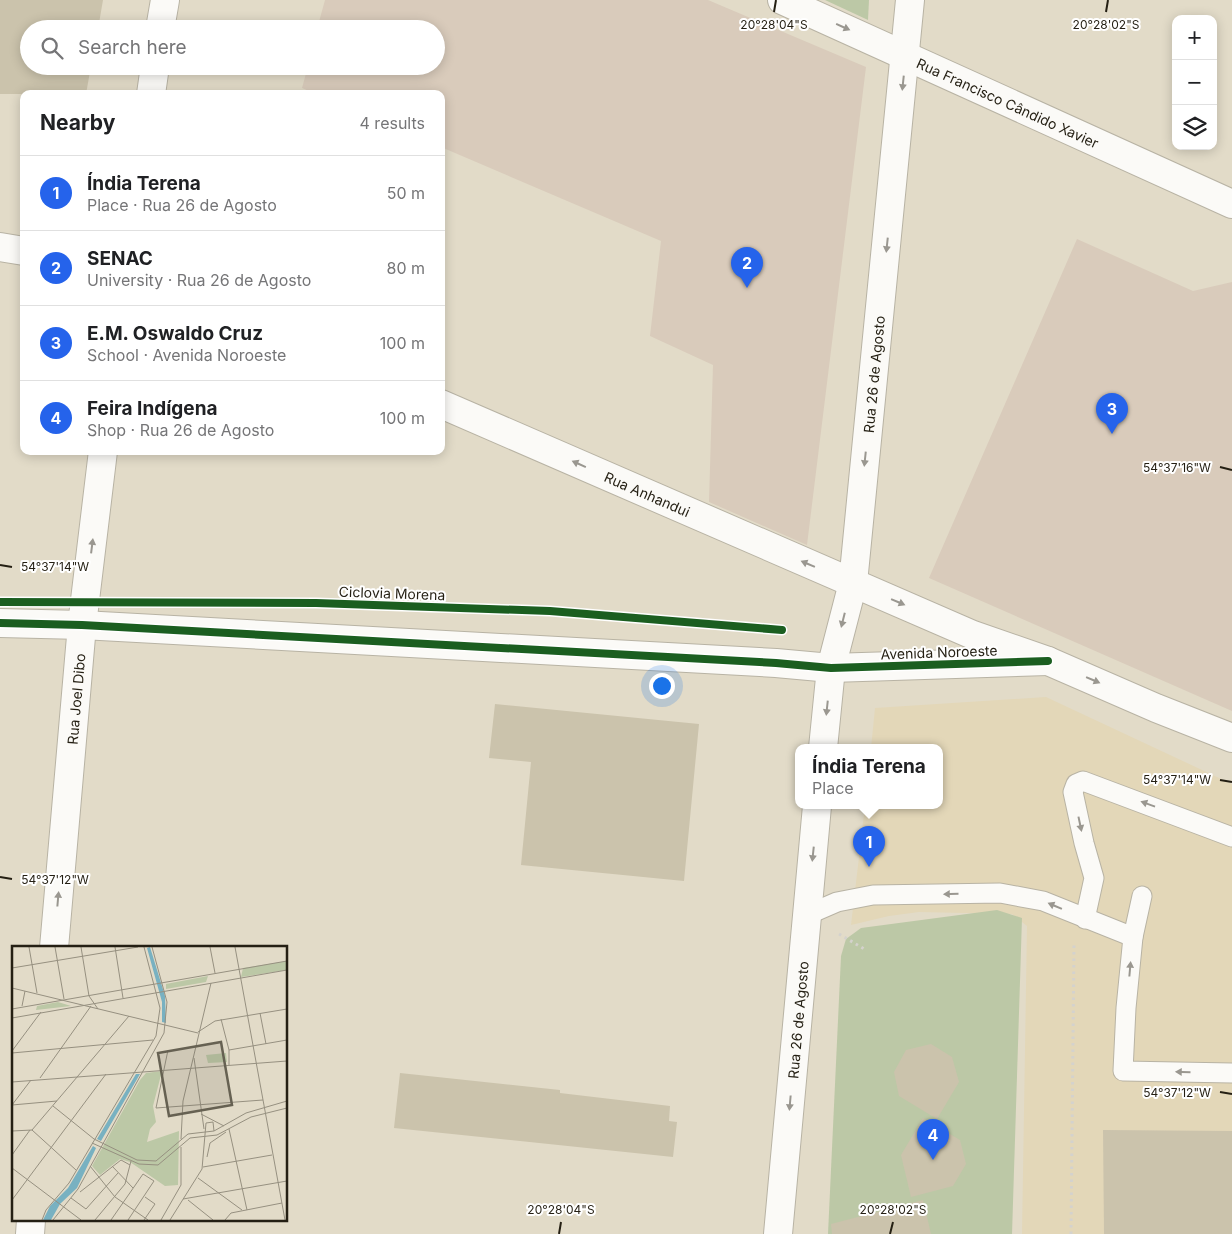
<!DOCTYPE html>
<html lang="en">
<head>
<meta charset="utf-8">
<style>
	body { margin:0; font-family:Inter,sans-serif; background:#f6f6f6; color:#202124 }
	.controls { position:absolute; right:15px; top:15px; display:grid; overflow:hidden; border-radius:10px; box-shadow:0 2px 12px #0003 }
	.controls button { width:45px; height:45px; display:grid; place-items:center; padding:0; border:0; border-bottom:1px solid #e0e0e0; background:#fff; color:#202124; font:25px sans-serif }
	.you { position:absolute; left:661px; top:685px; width:18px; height:18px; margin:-12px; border:4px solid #fff; border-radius:50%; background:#1a73e8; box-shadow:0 0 0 8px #1a73e833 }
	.badge { display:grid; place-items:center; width:32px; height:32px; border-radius:50%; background:#2563eb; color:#fff; font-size:16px; font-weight:700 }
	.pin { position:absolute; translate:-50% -41px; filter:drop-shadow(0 1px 2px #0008) }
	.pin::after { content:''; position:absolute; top:26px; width:18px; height:15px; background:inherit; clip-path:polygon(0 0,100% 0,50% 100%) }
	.popup { position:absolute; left:795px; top:744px; width:148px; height:65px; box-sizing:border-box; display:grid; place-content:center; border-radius:10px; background:#fff; filter:drop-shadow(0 1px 4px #0005); font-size:16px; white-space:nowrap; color:#757577 }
	.popup b { font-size:19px; color:#202124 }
	.popup::after { content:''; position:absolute; left:50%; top:100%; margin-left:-10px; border:10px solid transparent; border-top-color:#fff }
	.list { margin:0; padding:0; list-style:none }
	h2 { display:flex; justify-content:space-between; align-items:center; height:65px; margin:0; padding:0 20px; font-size:21px }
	h2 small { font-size:16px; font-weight:400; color:#757577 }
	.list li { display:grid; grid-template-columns:32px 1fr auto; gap:15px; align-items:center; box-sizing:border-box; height:75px; padding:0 20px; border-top:1px solid #e0e0e0 }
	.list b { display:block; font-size:19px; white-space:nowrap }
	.list p { margin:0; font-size:16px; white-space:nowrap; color:#757577 }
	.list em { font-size:16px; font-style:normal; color:#757577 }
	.icon { flex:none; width:28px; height:28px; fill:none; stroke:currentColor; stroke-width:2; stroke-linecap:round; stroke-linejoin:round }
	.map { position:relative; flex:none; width:1232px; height:1234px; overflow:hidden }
	.search { position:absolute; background:#fff; box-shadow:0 2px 12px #0003; left:20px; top:20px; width:425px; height:55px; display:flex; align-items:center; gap:12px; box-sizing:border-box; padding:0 18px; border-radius:28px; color:#757577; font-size:19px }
	.panel { position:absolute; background:#fff; box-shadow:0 2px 12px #0003; left:20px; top:90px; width:425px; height:365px; border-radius:10px }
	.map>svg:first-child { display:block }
</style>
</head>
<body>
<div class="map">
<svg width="1232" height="1234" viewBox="0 0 1232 1234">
	<rect width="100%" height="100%" fill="#e2dbc8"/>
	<path fill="#e3d7b8" d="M1046,697L1232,784V1234H1022L1027,926L1012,914L919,912L889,916L851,925L865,806H939V748H871L875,708Z"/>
	<g fill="#d9cbbb">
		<path d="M325,0H708L866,67L807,545L709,502L713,365L650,336L661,241L441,147V94H316L302,88L308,66H436V29H317Z"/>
		<path d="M1077,239L1193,291L1232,282V711L929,578Z"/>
	</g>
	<g fill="#bcc8a6">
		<path d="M825,0H869L868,20Z"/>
		<path d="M997,910L1022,918L1012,1234H828L841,956L846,939L861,928Z"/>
	</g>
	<g fill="#cbc3ac">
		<path d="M0,0H103L98,29H29V66H91L86,94H0Z"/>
		<path d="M495,704L699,724L684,881L521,865L531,762L489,758Z"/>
		<path d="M931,1044L952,1057L959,1082L937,1119L899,1096L894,1072L906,1050Z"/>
		<path d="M400,1073L560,1090V1093L670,1106L669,1121L677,1122L673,1157L394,1128Z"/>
		<path d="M923,1118L960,1140L966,1164L953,1186L911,1197L901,1155Z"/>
		<path d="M1103,1130L1232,1131V1234H1104Z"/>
		<path d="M923,1200L931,1234H832L831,1224Z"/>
	</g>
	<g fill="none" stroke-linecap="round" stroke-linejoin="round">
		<g stroke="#b8b3a4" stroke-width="21">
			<g id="service">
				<path d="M1142,896L1133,937L1126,1008L1123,1071L1232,1073"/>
				<path d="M807,915L837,902L873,895L1000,893L1043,901L1133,937"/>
				<path d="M1085,919L1094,878L1084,843L1073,792L1076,784L1083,781L1232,837"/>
			</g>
		</g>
		<g stroke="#b8b3a4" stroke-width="30">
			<g id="minor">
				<path id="s1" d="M782,0L1232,204"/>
				<path d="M160,29L165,0"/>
				<path d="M151,94L155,66"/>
				<path id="s2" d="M823,748L831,668L853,583L910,0"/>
				<path id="s3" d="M54,948L82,625L103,451"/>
				<path d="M30,1234L31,1220"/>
				<path id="s4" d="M778,1234L817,806"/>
			</g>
		</g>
		<g stroke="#b8b3a4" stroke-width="30">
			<g id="tertiary">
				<path d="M0,247L24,251"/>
				<path id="s5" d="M441,404L973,635L1048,661L1156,708L1232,738"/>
				<path d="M0,623L82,625L776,663L831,668L1048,661"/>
			</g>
		</g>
		<g stroke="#d4d2cd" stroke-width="3" stroke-dasharray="2.5 4" stroke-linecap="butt">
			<path d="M839,934L866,950"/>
			<path d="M1071,1234L1074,943"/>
		</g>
		<use href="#service" stroke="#fbfaf7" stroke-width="19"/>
		<use href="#minor" stroke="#fbfaf7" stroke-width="28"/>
		<use href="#tertiary" stroke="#fbfaf7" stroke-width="28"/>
		<g stroke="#fff" stroke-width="11">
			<g id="cycleway">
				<path d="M0,602L316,603L550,611L782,630"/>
				<path d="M0,623L82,625L776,663L831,668L1048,661"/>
			</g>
		</g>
		<use href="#cycleway" stroke="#1b5e20" stroke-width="8"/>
	</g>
	<defs><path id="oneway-solid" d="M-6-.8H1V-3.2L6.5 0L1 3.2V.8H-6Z" transform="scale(1.25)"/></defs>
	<g fill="#9a9790">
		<use href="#oneway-solid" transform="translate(843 27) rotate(24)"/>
		<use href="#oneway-solid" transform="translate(903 83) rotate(96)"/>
		<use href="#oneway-solid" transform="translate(887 245) rotate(96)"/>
		<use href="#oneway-solid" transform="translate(865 459) rotate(96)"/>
		<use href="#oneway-solid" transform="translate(579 464) rotate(-156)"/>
		<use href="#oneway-solid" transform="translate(92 546) rotate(-83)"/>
		<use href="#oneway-solid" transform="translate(808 564) rotate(-157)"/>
		<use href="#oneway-solid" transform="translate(898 602) rotate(23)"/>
		<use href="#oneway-solid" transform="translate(843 620) rotate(104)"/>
		<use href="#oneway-solid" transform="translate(1093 680) rotate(23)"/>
		<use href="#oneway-solid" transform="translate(827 708) rotate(96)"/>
		<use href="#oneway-solid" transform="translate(1148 804) rotate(-160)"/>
		<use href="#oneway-solid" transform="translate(1080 824) rotate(78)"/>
		<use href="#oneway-solid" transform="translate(813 854) rotate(96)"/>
		<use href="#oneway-solid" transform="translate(951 894) rotate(179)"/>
		<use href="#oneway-solid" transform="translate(58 899) rotate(-85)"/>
		<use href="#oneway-solid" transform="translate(1055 906) rotate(-157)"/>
		<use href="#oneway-solid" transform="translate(1130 969) rotate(-85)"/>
		<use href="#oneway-solid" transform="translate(1183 1072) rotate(-179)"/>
		<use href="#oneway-solid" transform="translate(790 1103) rotate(95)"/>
	</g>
	<path fill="none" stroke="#241f13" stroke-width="2" d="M774,12L776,0M1106,12L1108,0M1220,467L1232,470M0,565L12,567M1220,780L1232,782M0,877L12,879M1220,1092L1232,1094M559,1234L561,1222M890,1234L893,1222"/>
	<g text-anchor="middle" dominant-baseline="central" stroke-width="4" stroke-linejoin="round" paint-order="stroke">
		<g font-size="14" fill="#241f13" stroke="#fff">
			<text stroke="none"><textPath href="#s1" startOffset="248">Rua Francisco Cândido Xavier</textPath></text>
			<text stroke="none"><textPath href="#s2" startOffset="378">Rua 26 de Agosto</textPath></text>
			<text stroke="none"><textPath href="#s5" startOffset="225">Rua Anhandui</textPath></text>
			<text transform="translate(392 593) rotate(2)">Ciclovia Morena</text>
			<text transform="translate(939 652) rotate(-2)">Avenida Noroeste</text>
			<text stroke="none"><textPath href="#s3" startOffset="250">Rua Joel Dibo</textPath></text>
			<text stroke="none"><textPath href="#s4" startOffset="215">Rua 26 de Agosto</textPath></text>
		</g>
	</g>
	<g transform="translate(12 946)">
		<rect width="275" height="275" fill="#e2dbc8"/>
		<path d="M275,15V24L229,31L231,22ZM196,30L194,36L154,43V38ZM46,56L59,60L24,64L25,60ZM214,107L215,116L196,117L194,109ZM150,125L141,160L144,176L138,183L135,196L167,185L166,239L153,240L118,216L108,213L88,229L80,220L128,134L134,127Z" fill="#bcc8a6"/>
		<path d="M138,1L153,50L154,77L150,76V56L135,2ZM124,128H128L89,195L85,193ZM81,200L84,202L65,242L48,258L39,274H31L38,260L56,242Z" fill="#78b1c1"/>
		<path fill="none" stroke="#969080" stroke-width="1" d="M17,1L25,47M43,1L52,53M69,1L77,50L86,63M103,1L111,52M198,1L203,27M223,1L273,274M0,22L126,1M0,42L186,87M10,60L13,45M0,63L275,15M248,67L254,98M0,72L275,24M209,73L217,104V119M186,86L203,75L275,63M156,104L144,162L251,154M217,104L275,94M0,105L29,66M0,107L141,94M182,112L192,183M28,132L79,60M0,136L275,115M0,159L45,155M0,159L19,134M41,160L82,193M189,168L212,180M217,183L235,264M20,184L117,70M0,185L20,184L64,224M82,193L125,214L144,215L176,188L202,185L234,167L275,155M169,193L171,155L199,37M80,197L127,218L146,219L178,192L205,189L239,171L275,162M0,209L18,184M195,211L198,197L214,186M78,220L103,251L136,274M100,220L121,242M191,221L260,209M0,222L69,274M186,232L230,264M68,246L109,214L118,219M59,252L74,263L106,227M171,253L275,235M0,254L94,128M176,254L201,274M30,274L34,264L57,237L144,90L148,62L132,1M41,274L66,243L152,87L155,56L140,1M83,274L113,238L119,215M99,274L131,228L142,235L116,274M132,274L143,258L133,251M149,274L169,239V201M158,274L190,223L194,177L201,176L202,185M213,274L219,267L270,257"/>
		<path fill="#666152" fill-opacity="0.15" stroke="#666152" stroke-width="2.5" d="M209,96L220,159L157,170L146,107Z"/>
		<rect width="275" height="275" fill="none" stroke="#241f13" stroke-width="2.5"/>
	</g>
	<g font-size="12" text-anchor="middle" fill="#241f13" stroke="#fff" stroke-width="4" stroke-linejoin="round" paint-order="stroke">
		<text x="774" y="29">20°28'04"S</text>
		<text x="1106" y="29">20°28'02"S</text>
		<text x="1177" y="472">54°37'16"W</text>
		<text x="55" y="571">54°37'14"W</text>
		<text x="1177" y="784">54°37'14"W</text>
		<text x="55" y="884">54°37'12"W</text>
		<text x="1177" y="1097">54°37'12"W</text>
		<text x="561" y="1214">20°28'04"S</text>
		<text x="893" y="1214">20°28'02"S</text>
	</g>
</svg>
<div class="controls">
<button>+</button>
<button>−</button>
<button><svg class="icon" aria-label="layers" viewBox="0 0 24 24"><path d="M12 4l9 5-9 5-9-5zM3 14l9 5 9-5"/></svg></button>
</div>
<div class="you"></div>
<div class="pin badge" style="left:869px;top:867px">1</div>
<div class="popup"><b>Índia Terena</b>Place</div>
<div class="pin badge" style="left:747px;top:288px">2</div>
<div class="pin badge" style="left:1112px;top:434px">3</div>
<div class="pin badge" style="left:933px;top:1160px">4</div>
<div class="search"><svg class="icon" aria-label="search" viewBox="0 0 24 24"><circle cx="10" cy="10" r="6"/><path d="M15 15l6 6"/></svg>Search here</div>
<section class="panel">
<h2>Nearby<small>4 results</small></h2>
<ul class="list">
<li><span class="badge">1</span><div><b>Índia Terena</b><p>Place · Rua 26 de Agosto</p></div><em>50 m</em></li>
<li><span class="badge">2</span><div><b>SENAC</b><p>University · Rua 26 de Agosto</p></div><em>80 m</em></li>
<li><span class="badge">3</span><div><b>E.M. Oswaldo Cruz</b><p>School · Avenida Noroeste</p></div><em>100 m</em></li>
<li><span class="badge">4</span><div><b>Feira Indígena</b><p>Shop · Rua 26 de Agosto</p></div><em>100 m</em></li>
</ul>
</section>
</div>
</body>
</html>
